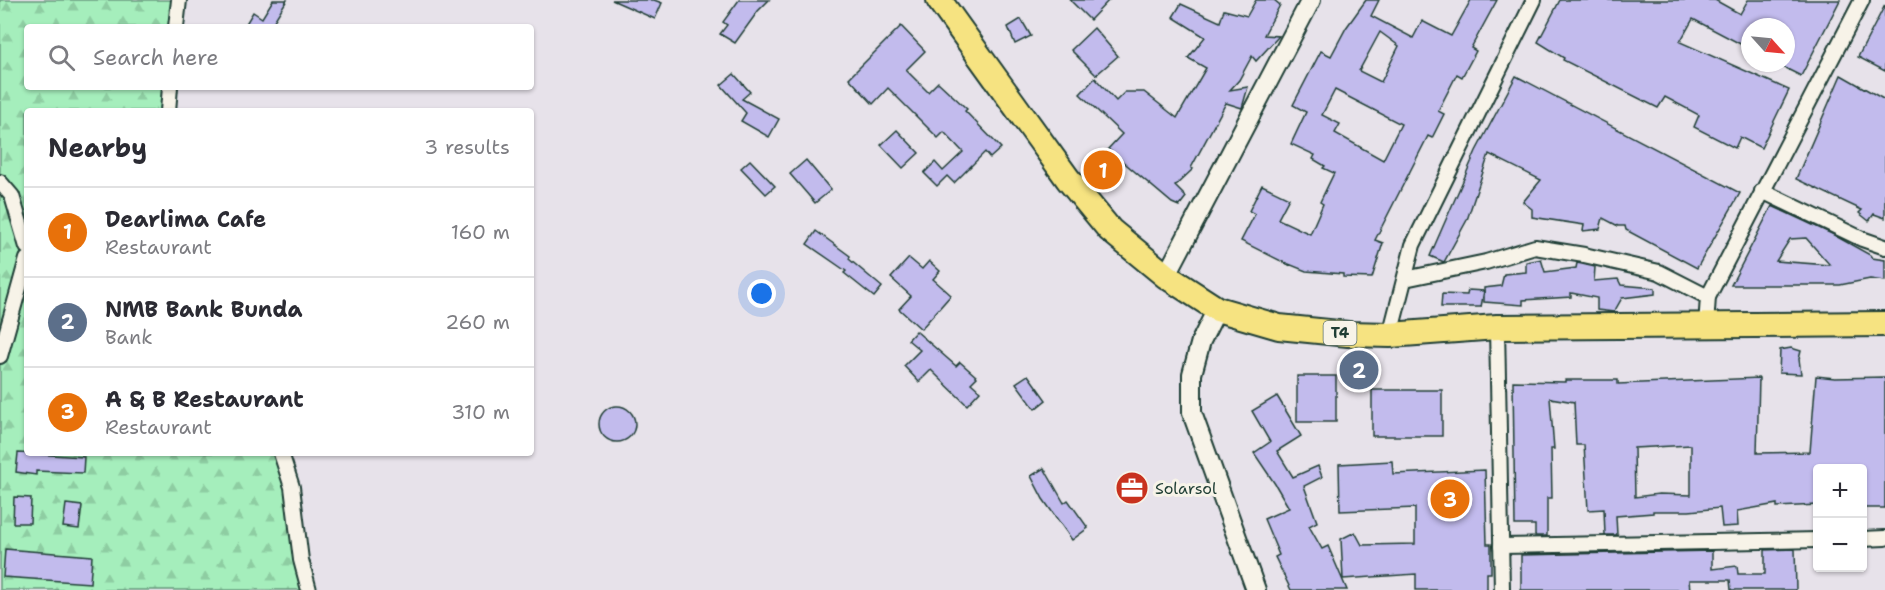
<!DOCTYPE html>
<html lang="en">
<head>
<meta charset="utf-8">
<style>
	body { margin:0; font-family:"Shantell Sans",sans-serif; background:#f7f7f7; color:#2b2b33 }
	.controls { position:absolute; right:18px; bottom:18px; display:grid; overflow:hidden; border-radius:6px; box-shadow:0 2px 4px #0004 }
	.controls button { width:54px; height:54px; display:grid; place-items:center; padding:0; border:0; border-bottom:2px solid #e1e1e2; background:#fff; color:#2b2b33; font:30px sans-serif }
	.compass { position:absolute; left:1741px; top:18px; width:54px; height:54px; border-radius:50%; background:#fff; box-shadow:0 2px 4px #0004; rotate:117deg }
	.you { position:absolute; left:762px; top:294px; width:21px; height:21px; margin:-15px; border:4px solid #fff; border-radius:50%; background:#1a73e8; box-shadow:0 0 0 9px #1a73e833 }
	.badge { display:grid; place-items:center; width:39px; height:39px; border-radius:50%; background:#7c3aed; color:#fff; font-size:20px; font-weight:700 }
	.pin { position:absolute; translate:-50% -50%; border:3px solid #fff; box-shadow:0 2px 6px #0006 }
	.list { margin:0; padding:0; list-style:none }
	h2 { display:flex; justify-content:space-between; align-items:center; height:78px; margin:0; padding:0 24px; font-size:26px }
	h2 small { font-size:20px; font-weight:400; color:#7c7c81 }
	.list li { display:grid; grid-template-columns:39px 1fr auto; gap:18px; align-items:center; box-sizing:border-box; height:90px; padding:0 24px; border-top:2px solid #e1e1e2 }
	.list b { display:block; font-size:22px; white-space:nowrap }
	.list p { margin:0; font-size:20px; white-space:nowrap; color:#7c7c81 }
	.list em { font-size:20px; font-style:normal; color:#7c7c81 }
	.icon { flex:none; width:33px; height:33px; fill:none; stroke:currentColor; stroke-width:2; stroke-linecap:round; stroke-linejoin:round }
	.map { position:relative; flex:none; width:1885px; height:590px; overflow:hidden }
	.search { position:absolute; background:#fff; box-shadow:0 2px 4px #0004; left:24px; top:24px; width:510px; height:66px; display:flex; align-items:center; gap:15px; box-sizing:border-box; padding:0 21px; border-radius:6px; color:#7c7c81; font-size:22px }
	.panel { position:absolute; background:#fff; box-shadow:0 2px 4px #0004; left:24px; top:108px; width:510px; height:348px; border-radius:6px }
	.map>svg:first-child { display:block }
</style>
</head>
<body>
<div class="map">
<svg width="1885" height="590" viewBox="0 0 1885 590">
	<defs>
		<pattern id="forest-firs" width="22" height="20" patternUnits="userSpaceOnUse" patternTransform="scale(1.5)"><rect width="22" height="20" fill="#a5eebc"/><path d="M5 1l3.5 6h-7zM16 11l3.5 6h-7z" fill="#8ecda2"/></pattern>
	</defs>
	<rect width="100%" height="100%" fill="#e7e2ea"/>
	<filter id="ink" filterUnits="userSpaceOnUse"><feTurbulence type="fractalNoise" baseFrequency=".0167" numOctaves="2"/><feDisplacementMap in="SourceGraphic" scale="12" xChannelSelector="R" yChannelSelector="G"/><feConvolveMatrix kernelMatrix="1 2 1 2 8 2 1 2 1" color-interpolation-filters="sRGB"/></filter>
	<g filter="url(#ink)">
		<path fill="url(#forest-firs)" stroke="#629678" stroke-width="1.5" d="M0,0H179L176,27H27V87H170L168,111H27V453H281L309,590H0Z"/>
		<g fill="#c2bbed" stroke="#1f3d34" stroke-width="1.5" fill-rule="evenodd">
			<path d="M273,0H287L272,24L277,27H244L253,12L262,18Z"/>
			<path d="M612,0H654L662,3L655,19Z"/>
			<path d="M739,0H769L758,11L735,43L720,34L727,25L723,22Z"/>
			<path d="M1070,0H1109L1090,20Z"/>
			<path d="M1256,0H1274L1280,5L1264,35L1279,36L1256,61L1252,56L1239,80L1230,90L1248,87L1242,108L1226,103L1191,168L1193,169L1175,186L1186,197L1179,206L1172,203L1108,149L1122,134L1080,94L1095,78L1116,101L1125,92H1144L1177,118L1206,68L1188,58L1205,37L1173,17L1181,4L1220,22L1224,10L1247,16Z"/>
			<path d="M1366,0H1379L1371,16L1413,38L1422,21L1451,36L1471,0H1497L1471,48L1476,51L1462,77L1457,74L1438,111L1444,114L1432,138L1428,136L1375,240L1383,243L1372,278L1343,277V274L1306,271L1289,264V265L1241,241L1255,214L1249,211L1262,185L1289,198L1278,219L1310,234L1323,204L1320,202L1334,173L1323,168L1325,166L1313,159L1315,155L1291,144L1306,112L1293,105L1321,51L1331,56L1346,28ZM1380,32L1399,46L1381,82L1359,71ZM1335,90L1401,124L1383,160L1335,133L1340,124L1322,115Z"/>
			<path d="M1560,0H1715L1740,14L1748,0H1840L1801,76L1781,66L1782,63H1786V27H1750V49L1693,19L1680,42L1789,90L1761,148L1740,137L1735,148L1694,127L1699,115L1665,97L1658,108L1563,60L1564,58L1538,42Z"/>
			<path d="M1885,5V71L1858,57Z"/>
			<path d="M1021,19L1031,36L1015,44L1008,27Z"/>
			<path d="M901,26L925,51L906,70L928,92L938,82L967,109L965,111L1001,148L990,158L985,152L954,183L947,176L937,186L924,173L935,162L943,171L963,152L944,132L938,138L888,88L873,104L849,78Z"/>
			<path d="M1094,28L1118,56L1096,75L1071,50Z"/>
			<path d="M734,74L750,92L742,99L779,119L769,137L741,121L746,113L721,85Z"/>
			<path d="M1841,75L1885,100V218L1874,214L1869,221L1859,213L1862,210L1796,179Z"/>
			<path d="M1516,76L1740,193L1697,268L1626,230L1625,226H1618L1603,218L1600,229L1583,231L1584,225L1532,217V209L1523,202L1541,180L1489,154L1467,220L1444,262L1430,256L1476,151Z"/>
			<path d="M897,130L919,153L903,168L881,145Z"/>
			<path d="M750,160L775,186L766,194L741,168Z"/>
			<path d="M806,160L831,190L815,203L790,174Z"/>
			<path d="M1772,206L1832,234L1870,255L1872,258L1885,260V281L1870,279L1840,285H1731ZM1806,238L1830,265L1776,261L1790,239Z"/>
			<path d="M816,231L850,256L849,259L882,287L874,297L844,273L846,271L807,244Z"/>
			<path d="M909,258L922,269L929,261L940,271L933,279L951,295L921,329L899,309L911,296L891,278Z"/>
			<path d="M1541,259L1545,272L1576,268L1577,263L1582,264L1595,267L1594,281L1618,279L1621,285L1655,288V294L1622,298L1614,312L1597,310V298L1571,293V297L1523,300V305L1484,302V288L1501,286L1504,274L1526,272V262Z"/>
			<path d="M1468,290L1484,291L1481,307H1441L1442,294L1467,295Z"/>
			<path d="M916,331L956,366L960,362L977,377L971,383L980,391L967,405L931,370L919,382L904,366L920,350L908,340Z"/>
			<path d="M1791,348L1801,351L1799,359L1801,374L1779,373L1780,350Z"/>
			<path d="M1028,375L1046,400L1035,409L1016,383Z"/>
			<rect x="1297" y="376" width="39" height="46"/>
			<path d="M1816,376L1835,378L1885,377V508H1863V468H1818V505L1777,507V504L1737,511L1738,526L1722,527L1720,508L1689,511H1653V513L1616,516L1617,535H1605L1604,509L1588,510L1584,445H1576L1574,402L1550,398L1554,449H1551L1552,498H1547V536H1535V525H1515L1513,381L1565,382V380H1618V384L1759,378L1757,453L1810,452ZM1691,445V495L1659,494L1635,497L1634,448Z"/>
			<rect x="1372" y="390" width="70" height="46"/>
			<path d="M1277,396L1301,436L1277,451L1293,477L1318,466L1322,477L1304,486L1317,522L1309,526L1322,549L1328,546L1347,590H1291L1275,557L1279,555L1264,519L1289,508L1275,484L1254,453L1270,442L1252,411Z"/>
			<circle cx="617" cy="424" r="18"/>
			<path d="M18,453L84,457L83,473L36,471V475L16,472Z"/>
			<path d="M1392,461L1393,474L1485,470L1487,544H1491V573H1487V590H1416V574L1343,579L1341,539L1355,532L1362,545L1415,544V508L1340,511L1339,464Z"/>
			<path d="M1044,468L1064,503L1068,500L1088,528L1072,540L1043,499L1031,476Z"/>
			<path d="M14,497L31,498L30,523H13Z"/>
			<path d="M66,504L82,506L79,529L63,527Z"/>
			<path d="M5,549L92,556L90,583L3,577Z"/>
			<path d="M1795,549L1796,590H1731L1730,580H1689L1690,590H1521V555L1712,551V569L1737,566L1738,574H1765V550Z"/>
		</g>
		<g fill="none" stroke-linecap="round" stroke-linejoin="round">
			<g stroke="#1f3d34" stroke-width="18">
				<g id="street">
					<path d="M176,27L179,0"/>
					<path d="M168,111L170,87"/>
					<path d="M0,182L12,196L27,247"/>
					<path d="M1762,191L1862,239L1885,247"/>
					<path d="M1405,279L1486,262L1535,247L1584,255L1659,272L1708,297"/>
					<path d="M1706,326L1708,297L1862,0"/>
					<path d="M1497,327L1502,590"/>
					<path d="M1390,335L1413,245L1534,0"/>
					<path d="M0,356L27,259"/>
					<path d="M281,453L292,487L301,560L309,590"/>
					<path d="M1862,539L1885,538"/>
					<path d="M1501,546L1818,540"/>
				</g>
			</g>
			<g stroke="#1f3d34" stroke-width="22">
				<g id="secondary">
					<path d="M1166,276L1311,0"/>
					<path d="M1217,309L1201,341L1192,374V413L1256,590"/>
				</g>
			</g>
			<g stroke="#1f3d34" stroke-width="28">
				<path id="highway" d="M939,0L1068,179L1110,230L1166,276L1217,309L1279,327L1348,334L1390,335L1497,327L1885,324"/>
			</g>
			<use href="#street" stroke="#f7f3e8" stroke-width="14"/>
			<use href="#secondary" stroke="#f7f3e8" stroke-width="18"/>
			<use href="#highway" stroke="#f6e381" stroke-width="24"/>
		</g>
	</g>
	<defs>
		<g id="office-disc" transform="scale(1.725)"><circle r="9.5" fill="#c8321e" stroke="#f7f3e8"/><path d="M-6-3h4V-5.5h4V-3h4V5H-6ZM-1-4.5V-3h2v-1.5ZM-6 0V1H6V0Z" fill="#fff"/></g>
	</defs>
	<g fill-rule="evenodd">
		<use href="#office-disc" x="1132" y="488"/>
	</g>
	<g text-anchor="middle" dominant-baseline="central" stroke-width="6" stroke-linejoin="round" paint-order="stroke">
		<rect fill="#f7f3e8" stroke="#60746a" stroke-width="1.5" x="1323.5" y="321" width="33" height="24" rx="4.5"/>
		<g font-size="15" font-weight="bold" fill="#1f3d34">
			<text x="1340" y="333">T4</text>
		</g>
		<g font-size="16" fill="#1f3d34" stroke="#f7f3e8" text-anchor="start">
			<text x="1155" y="488">Solarsol</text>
		</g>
	</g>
</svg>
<div class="controls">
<button>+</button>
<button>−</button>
</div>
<svg class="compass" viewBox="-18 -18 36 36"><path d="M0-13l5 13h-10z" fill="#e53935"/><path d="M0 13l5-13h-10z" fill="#7c7c81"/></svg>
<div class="you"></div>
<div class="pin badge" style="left:1103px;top:170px;background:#e8710a">1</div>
<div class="pin badge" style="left:1359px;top:370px;background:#5c6f8a">2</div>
<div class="pin badge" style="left:1450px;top:499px;background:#e8710a">3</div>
<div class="search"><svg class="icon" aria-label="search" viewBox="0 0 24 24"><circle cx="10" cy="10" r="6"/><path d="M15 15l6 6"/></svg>Search here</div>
<section class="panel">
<h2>Nearby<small>3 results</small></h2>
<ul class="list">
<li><span class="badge" style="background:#e8710a">1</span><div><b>Dearlima Cafe</b><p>Restaurant</p></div><em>160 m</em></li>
<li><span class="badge" style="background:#5c6f8a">2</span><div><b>NMB Bank Bunda</b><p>Bank</p></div><em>260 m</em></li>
<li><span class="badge" style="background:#e8710a">3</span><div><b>A &amp; B Restaurant</b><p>Restaurant</p></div><em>310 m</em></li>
</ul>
</section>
</div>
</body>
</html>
